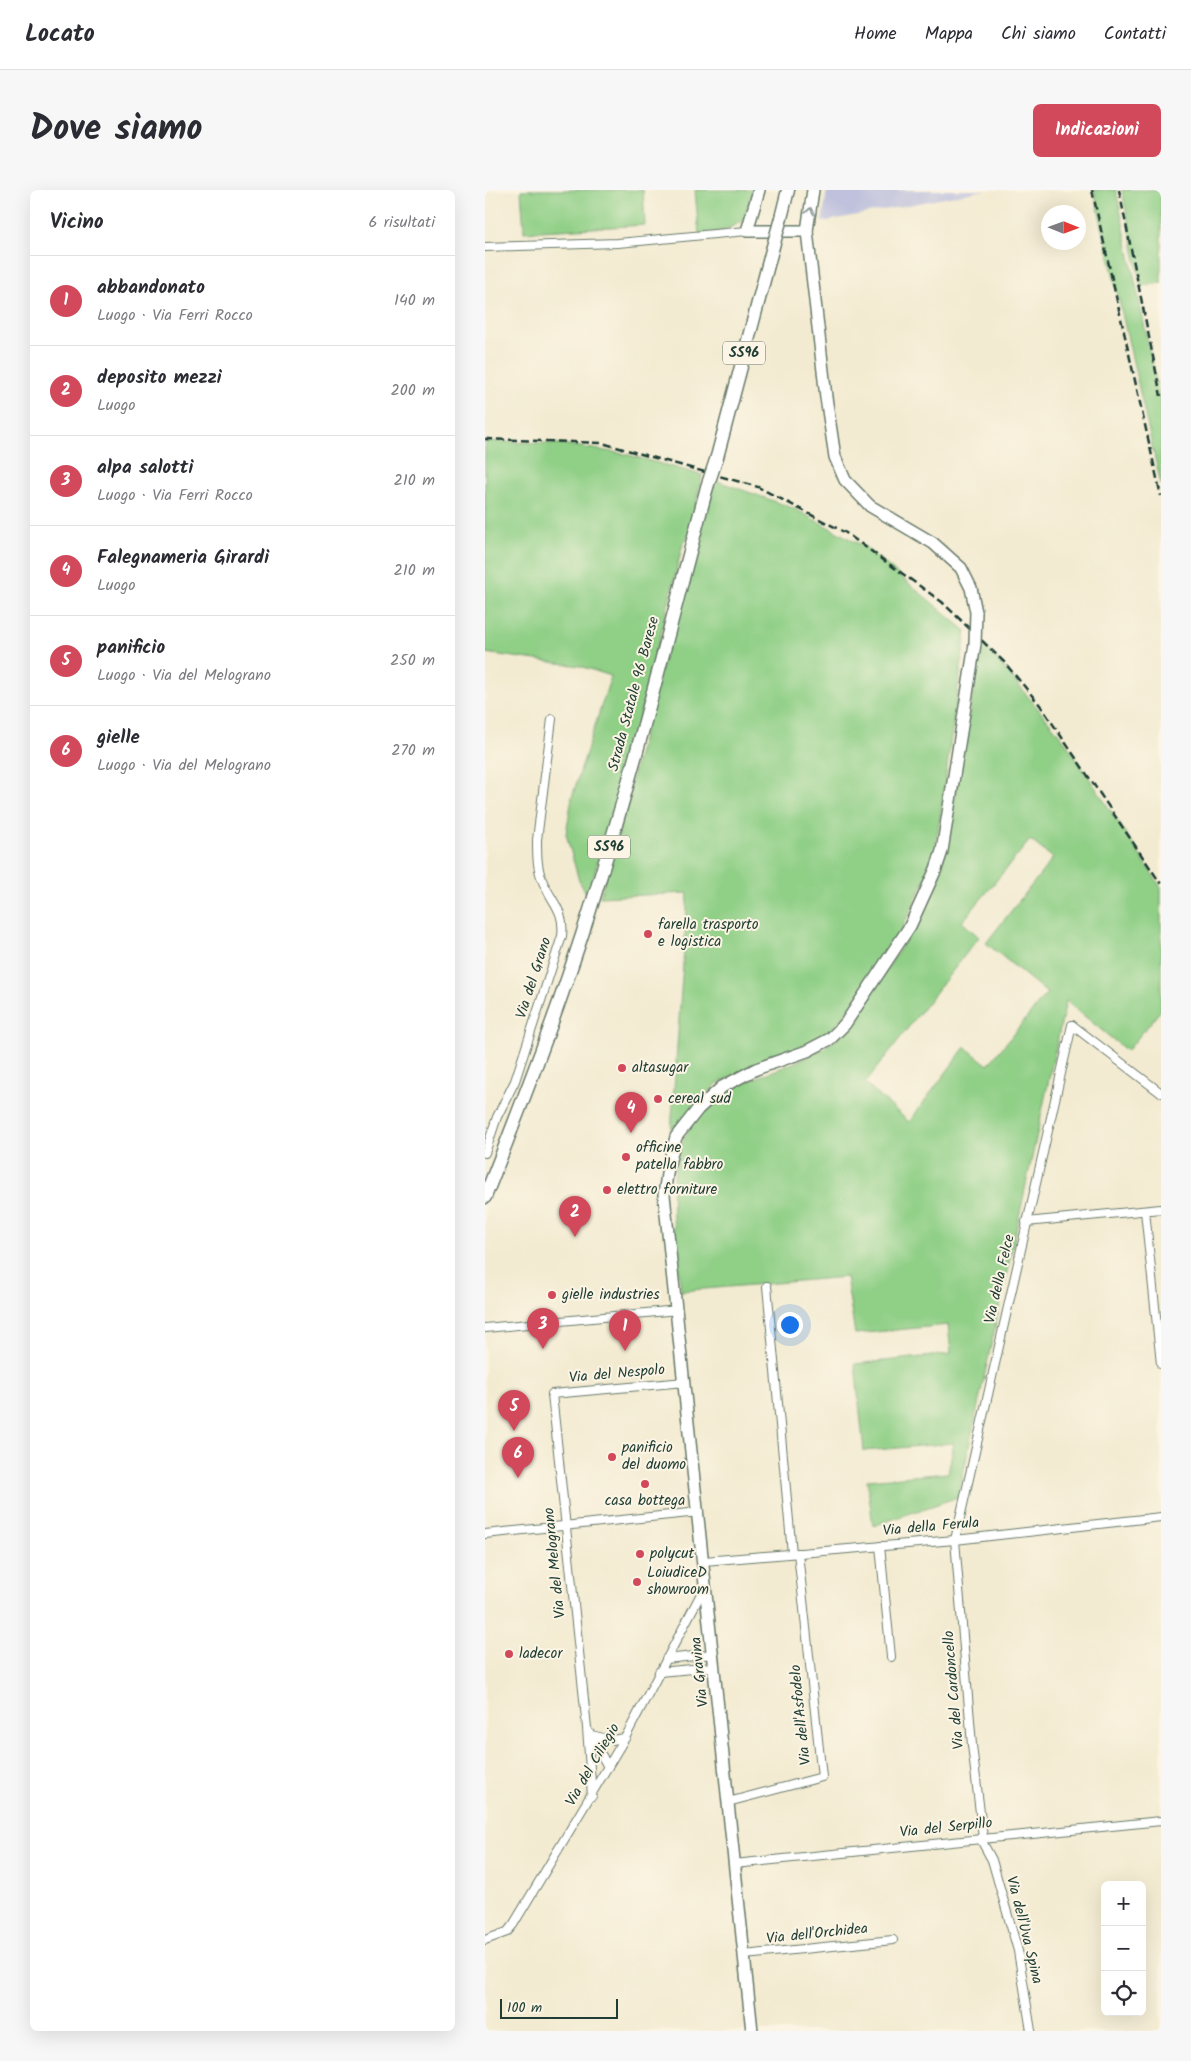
<!DOCTYPE html>
<html lang="it">
<head>
<meta charset="utf-8">
<style>
	body { margin:0; font-family:Kalam,sans-serif; background:#f7f7f7; color:#2b2b33 }
	.controls { position:absolute; right:15px; bottom:15px; display:grid; overflow:hidden; border-radius:8px; box-shadow:0 5px 20px #0002 }
	.controls button { width:45px; height:45px; display:grid; place-items:center; padding:0; border:0; border-bottom:1px solid #e1e1e2; background:#fff; color:#2b2b33; font:25px sans-serif }
	.compass { position:absolute; left:556px; top:15px; width:45px; height:45px; border-radius:50%; background:#fff; box-shadow:0 5px 20px #0002; rotate:91deg }
	.scale { position:absolute; left:15px; bottom:12px; width:118px; box-sizing:border-box; padding-left:5px; border:2px solid #1f3d34; border-top:0; font-size:14px; line-height:18px; white-space:nowrap; color:#1f3d34; -webkit-text-stroke:4px #fcf5e5; paint-order:stroke }
	.you { position:absolute; left:304px; top:1134px; width:18px; height:18px; margin:-12px; border:4px solid #fff; border-radius:50%; background:#1a73e8; box-shadow:0 0 0 8px #1a73e833 }
	.badge { display:grid; place-items:center; width:32px; height:32px; border-radius:50%; background:#d1495b; color:#fff; font-size:16px; font-weight:700 }
	.pin { position:absolute; translate:-50% -41px; filter:drop-shadow(0 1px 2px #0008) }
	.pin::after { content:''; position:absolute; top:26px; width:18px; height:15px; background:inherit; clip-path:polygon(0 0,100% 0,50% 100%) }
	.list { margin:0; padding:0; list-style:none }
	h2 { display:flex; justify-content:space-between; align-items:center; height:65px; margin:0; padding:0 20px; font-size:21px }
	h2 small { font-size:16px; font-weight:400; color:#7c7c81 }
	.list li { display:grid; grid-template-columns:32px 1fr auto; gap:15px; align-items:center; box-sizing:border-box; height:90px; padding:0 20px; border-top:1px solid #e1e1e2 }
	.list b { display:block; font-size:19px; white-space:nowrap }
	.list p { margin:0; font-size:16px; white-space:nowrap; color:#7c7c81 }
	.list em { font-size:16px; font-style:normal; color:#7c7c81 }
	.icon { flex:none; width:28px; height:28px; fill:none; stroke:currentColor; stroke-width:2; stroke-linecap:round; stroke-linejoin:round }
	.map { position:relative; flex:none; width:676px; height:1841px; overflow:hidden; border-radius:8px }
	header { display:flex; align-items:center; gap:30px; box-sizing:border-box; height:70px; padding:0 25px; background:#fff; border-bottom:1px solid #e1e1e2 }
	header strong { font-size:24px }
	nav { display:flex; gap:28px; margin-inline-start:auto; font-size:18px }
	.intro { display:flex; align-items:center; justify-content:space-between; box-sizing:border-box; height:120px; padding:0 30px }
	h1 { margin:0; font-size:35px }
	.button { padding:12px 22px; border-radius:8px; background:#d1495b; color:#fff; font-size:18px; font-weight:700 }
	main { display:flex; gap:30px; padding:0 30px }
	aside { flex:1; background:#fff; border-radius:8px; box-shadow:0 5px 20px #0002 }
	.map>svg:first-child { display:block }
</style>
</head>
<body>
<header>
<strong>Locato</strong>
<nav><a>Home</a><a>Mappa</a><a>Chi siamo</a><a>Contatti</a></nav>
</header>
<div class="intro"><h1>Dove siamo</h1><a class="button">Indicazioni</a></div>
<main>
<aside>
<h2>Vicino<small>6 risultati</small></h2>
<ul class="list">
<li><span class="badge">1</span><div><b>abbandonato</b><p>Luogo · Via Ferri Rocco</p></div><em>140 m</em></li>
<li><span class="badge">2</span><div><b>deposito mezzi</b><p>Luogo</p></div><em>200 m</em></li>
<li><span class="badge">3</span><div><b>alpa salotti</b><p>Luogo · Via Ferri Rocco</p></div><em>210 m</em></li>
<li><span class="badge">4</span><div><b>Falegnameria Girardi</b><p>Luogo</p></div><em>210 m</em></li>
<li><span class="badge">5</span><div><b>panificio</b><p>Luogo · Via del Melograno</p></div><em>250 m</em></li>
<li><span class="badge">6</span><div><b>gielle</b><p>Luogo · Via del Melograno</p></div><em>270 m</em></li>
</ul>
</aside>
<div class="map">
<svg width="676" height="1841" viewBox="0 0 676 1841">
	<rect width="100%" height="100%" fill="#fcf5e5"/>
	<filter id="ink" filterUnits="userSpaceOnUse"><feTurbulence type="fractalNoise" baseFrequency=".02" numOctaves="2"/><feDisplacementMap in="SourceGraphic" scale="10" xChannelSelector="R" yChannelSelector="G"/><feConvolveMatrix kernelMatrix="1 2 1 2 8 2 1 2 1" color-interpolation-filters="sRGB"/></filter>
	<filter id="wash" filterUnits="userSpaceOnUse"><feTurbulence type="fractalNoise" baseFrequency=".0096" numOctaves="4" result="noise"/><feDisplacementMap in="SourceGraphic" scale="20" xChannelSelector="R" yChannelSelector="G"/><feGaussianBlur stdDeviation="1.12" result="paint"/><feColorMatrix in="noise" values="0 0 0 0 0 0 0 0 0 0 0 0 0 0 0 0 0 1.4 0 .05"/><feComposite in="paint" operator="in"/></filter>
	<g filter="url(#wash)">
		<rect width="100%" height="100%" fill="#f3ebd1"/>
		<path fill="#c0c2dd" d="M342,0H500L337,32Z"/>
		<g fill="#8fcf86" stroke="#57865d" fill-rule="evenodd">
			<path d="M36,0H158L160,35L39,42Z"/>
			<path d="M210,0H268L258,31L238,41L214,44Z"/>
			<path d="M609,0H631L676,215V295Z"/>
			<path d="M637,0H676V93L656,96Z"/>
			<path d="M0,251L77,254L140,264L217,285L205,344L198,353L165,490L103,706L94,691L81,644L87,607L126,486L95,476L0,463Z"/>
			<path d="M227,289L308,318L380,357L481,441L449,670L416,741L365,818L353,833L336,849L233,893L186,941L203,703L115,707Z"/>
			<path d="M497,451L579,550L676,697V820L642,861L581,811L473,1307L388,1336L382,1290L463,1283L469,1253L379,1261L370,1174L466,1164L463,1135L370,1144L361,1087L196,1101C189,1035 170,957 230,909C244,898 262,892 278,885C308,873 341,862 364,838L424,745L442,713L460,662ZM545,650L568,668L501,753L562,803L503,875L480,857L424,932L380,893L494,747L477,732Z"/>
		</g>
	</g>
	<g filter="url(#ink)">
		<g fill="none" stroke-linecap="round" stroke-linejoin="round">
			<g stroke="#697a6b" stroke-width="10">
				<g id="street">
					<path d="M0,57L133,53L262,41"/>
					<path d="M0,963L12,927L30,891L77,746C80,721 68,714 58,692C52,679 52,665 52,650L67,529"/>
					<path d="M660,1021L676,1174"/>
					<path d="M541,1032L676,1019"/>
					<path d="M282,1096L307,1363"/>
					<path d="M0,1138L193,1120"/>
					<path d="M0,1344L214,1322"/>
					<path d="M395,1356L406,1467"/>
					<path d="M219,1371L470,1350L676,1327"/>
					<path d="M181,1469L228,1464"/>
					<path d="M174,1482L229,1477"/>
					<path d="M104,1542L123,1577"/>
					<path d="M106,1545L127,1550L140,1548"/>
					<path d="M107,1606L102,1538L67,1204L200,1192"/>
					<path d="M243,1612L337,1587L313,1363"/>
					<path d="M495,1648L507,1670L533,1761L546,1841"/>
					<path d="M498,1648L487,1555L470,1350L587,835L676,903"/>
					<path d="M249,1674L676,1631"/>
					<path d="M0,1750L22,1742L28,1735L140,1548L219,1398"/>
					<path d="M259,1765L408,1750"/>
				</g>
			</g>
			<g stroke="#697a6b" stroke-width="14">
				<g id="secondary">
					<path d="M274,0L262,41H322"/>
					<path d="M328,0L322,41L341,207L350,267L360,290L385,316L448,353L476,378L486,398L491,422"/>
					<path d="M267,1841L179,1005L183,977L191,947L213,919L237,897L271,879L322,861L345,849L360,834L425,736L451,679L457,661L490,454"/>
				</g>
			</g>
			<g stroke="#697a6b" stroke-width="15">
				<g id="primary">
					<path d="M296,28L303,0"/>
					<path d="M232,267L287,60"/>
					<path d="M0,1007C34,921 68,834 97,745C145,598 182,447 222,297"/>
				</g>
			</g>
			<use href="#street" stroke="#fff" stroke-width="8"/>
			<use href="#secondary" stroke="#fff" stroke-width="11"/>
			<use href="#primary" stroke="#fff" stroke-width="12"/>
			<g stroke="#1f3d34" stroke-width="2.5" stroke-dasharray="8 4" stroke-linecap="butt">
				<path d="M607,0L676,306"/>
				<path d="M634,0L676,206"/>
				<path d="M0,249L117,253L273,297L361,343L457,412L519,472L555,515L676,694"/>
			</g>
			<g stroke="#697a6b" stroke-width="14" stroke-linecap="butt">
				<path id="secondary-bridge" d="M490,454L491,422"/>
			</g>
			<g stroke="#697a6b" stroke-width="15" stroke-linecap="butt">
				<g id="primary-bridge">
					<path d="M287,60L296,28"/>
					<path d="M222,297L232,267"/>
				</g>
			</g>
			<use href="#secondary-bridge" stroke="#fff" stroke-width="11"/>
			<use href="#primary-bridge" stroke="#fff" stroke-width="12"/>
		</g>
		<defs><path id="oneway-chevron" d="M-2-3.5L2.5 0L-2 3.5" fill="none" stroke-width="1.6" stroke-linecap="round" stroke-linejoin="round" transform="scale(1.25)"/></defs>
		<use stroke="#8f9e9a" href="#oneway-chevron" transform="translate(325 21) rotate(-81)"/>
	</g>
	<g fill="#d1495b" stroke="#fcf5e5" stroke-width="2">
		<circle cx="163" cy="744" r="5"/>
		<circle cx="137" cy="878" r="5"/>
		<circle cx="173" cy="909" r="5"/>
		<circle cx="141" cy="967" r="5"/>
		<circle cx="122" cy="1000" r="5"/>
		<circle cx="67" cy="1105" r="5"/>
		<circle cx="127" cy="1267" r="5"/>
		<circle cx="160" cy="1294" r="5"/>
		<circle cx="155" cy="1364" r="5"/>
		<circle cx="152" cy="1392" r="5"/>
		<circle cx="24" cy="1464" r="5"/>
	</g>
	<g text-anchor="middle" dominant-baseline="central" stroke-width="4" stroke-linejoin="round" paint-order="stroke">
		<g fill="#fcf5e5" stroke="#617469" stroke-width="1">
			<rect x="238" y="151.5" width="42" height="23" rx="4"/>
			<rect x="103" y="645.5" width="42" height="23" rx="4"/>
		</g>
		<g font-size="14" font-weight="bold" fill="#1f3d34">
			<text x="259" y="163">SS96</text>
			<text x="124" y="657">SS96</text>
		</g>
		<g font-size="15" fill="#1f3d34" stroke="#fcf5e5">
			<text transform="translate(149 504) rotate(-75)">Strada Statale 96 Barese</text>
			<text transform="translate(49 788) rotate(-72)">Via del Grano</text>
			<text transform="translate(515 1089) rotate(-77)">Via della Felce</text>
			<text transform="translate(132 1184) rotate(-5)">Via del Nespolo</text>
			<text transform="translate(446 1337) rotate(-5)">Via della Ferula</text>
			<text transform="translate(70 1373) rotate(-96)">Via del Melograno</text>
			<text transform="translate(215 1482) rotate(-96)">Via Gravina</text>
			<text transform="translate(469 1500) rotate(-95)">Via del Cardoncello</text>
			<text transform="translate(316 1525) rotate(-96)">Via dell'Asfodelo</text>
			<text transform="translate(108 1575) rotate(-60)">Via del Ciliegio</text>
			<text transform="translate(461 1638) rotate(-6)">Via del Serpillo</text>
			<text transform="translate(539 1740) rotate(76)">Via dell'Uva Spina</text>
			<text transform="translate(332 1744) rotate(-6)">Via dell'Orchidea</text>
		</g>
		<g font-size="15" fill="#1f3d34" stroke="#fcf5e5" text-anchor="start">
			<text x="173" y="735">farella trasporto<tspan x="173" dy="17">e logistica</tspan></text>
			<text x="147" y="878">altasugar</text>
			<text x="183" y="909">cereal sud</text>
			<text x="151" y="958">officine<tspan x="151" dy="17">patella fabbro</tspan></text>
			<text x="132" y="1000">elettro forniture</text>
			<text x="77" y="1105">gielle industries</text>
			<text x="137" y="1258">panificio<tspan x="137" dy="17">del duomo</tspan></text>
			<text x="160" y="1311" text-anchor="middle">casa bottega</text>
			<text x="165" y="1364">polycut</text>
			<text x="162" y="1383">LoiudiceD<tspan x="162" dy="17">showroom</tspan></text>
			<text x="34" y="1464">ladecor</text>
		</g>
	</g>
</svg>
<div class="controls">
<button>+</button>
<button>−</button>
<button><svg class="icon" aria-label="locate" viewBox="0 0 24 24"><circle cx="12" cy="12" r="6"/><path d="M12 2v4M12 18v4M2 12h4M18 12h4"/></svg></button>
</div>
<svg class="compass" viewBox="-18 -18 36 36"><path d="M0-13l5 13h-10z" fill="#e53935"/><path d="M0 13l5-13h-10z" fill="#7c7c81"/></svg>
<div class="scale">100 m</div>
<div class="you"></div>
<div class="pin badge" style="left:140px;top:1161px">1</div>
<div class="pin badge" style="left:90px;top:1047px">2</div>
<div class="pin badge" style="left:58px;top:1159px">3</div>
<div class="pin badge" style="left:146px;top:943px">4</div>
<div class="pin badge" style="left:29px;top:1241px">5</div>
<div class="pin badge" style="left:33px;top:1288px">6</div>
</div>
</main>
</body>
</html>
